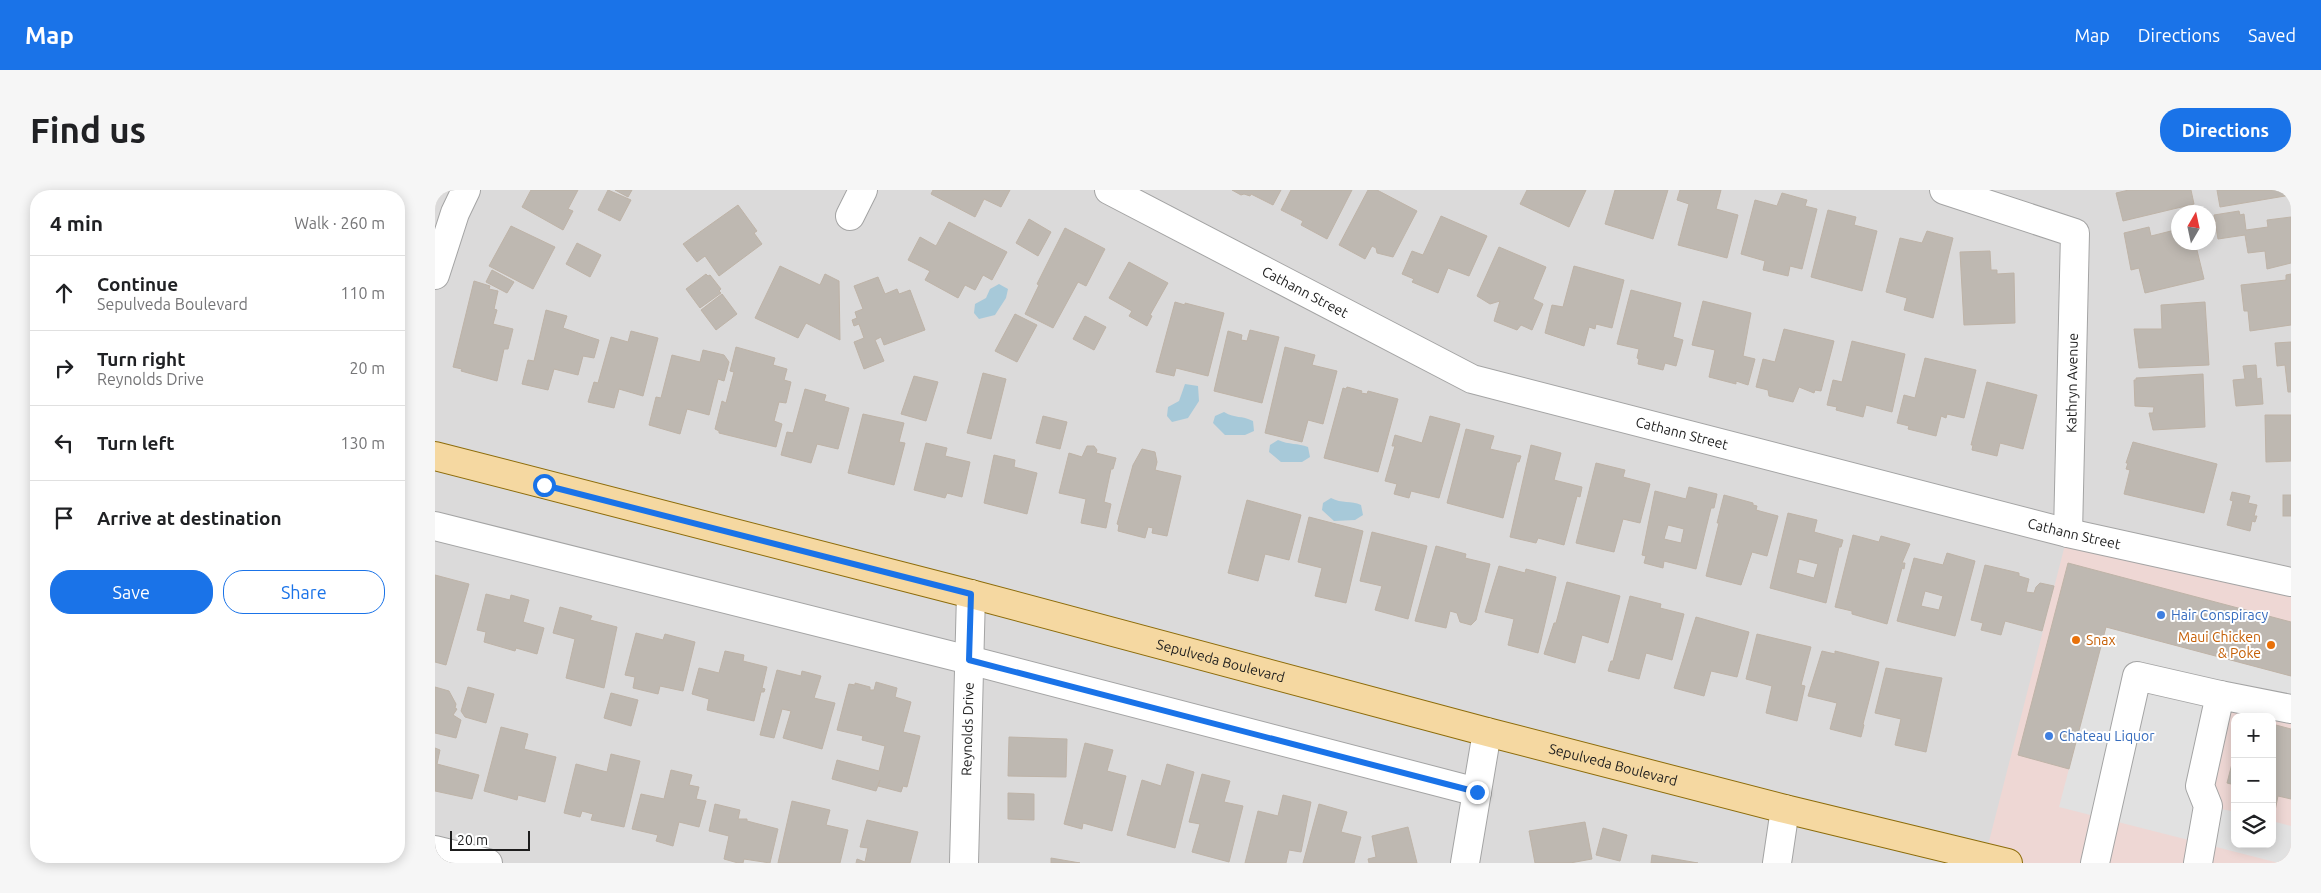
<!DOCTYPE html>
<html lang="en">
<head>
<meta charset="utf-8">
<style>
	body { margin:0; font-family:Ubuntu,sans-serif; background:#f6f6f6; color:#202124 }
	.controls { position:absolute; right:15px; bottom:15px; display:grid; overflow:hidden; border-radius:10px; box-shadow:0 2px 12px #0003 }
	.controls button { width:45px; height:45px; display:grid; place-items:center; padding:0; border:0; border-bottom:1px solid #e0e0e0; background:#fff; color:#202124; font:25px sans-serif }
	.compass { position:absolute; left:1736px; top:15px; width:45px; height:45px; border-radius:50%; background:#fff; box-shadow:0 2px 12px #0003; rotate:9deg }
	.scale { position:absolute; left:15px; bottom:12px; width:80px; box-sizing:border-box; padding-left:5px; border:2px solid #1d1d1d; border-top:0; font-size:14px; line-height:18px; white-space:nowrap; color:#1d1d1d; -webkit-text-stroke:4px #fff; paint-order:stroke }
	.stop { position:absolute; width:15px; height:15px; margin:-11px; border:4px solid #1a73e8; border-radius:50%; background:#fff }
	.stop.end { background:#1a73e8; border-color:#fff; box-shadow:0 1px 5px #0008 }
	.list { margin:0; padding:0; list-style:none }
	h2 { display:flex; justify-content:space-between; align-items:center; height:65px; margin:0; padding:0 20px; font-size:21px }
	h2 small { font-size:16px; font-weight:400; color:#757577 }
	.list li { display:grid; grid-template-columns:32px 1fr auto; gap:15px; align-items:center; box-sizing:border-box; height:75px; padding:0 20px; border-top:1px solid #e0e0e0 }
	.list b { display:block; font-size:19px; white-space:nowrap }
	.list p { margin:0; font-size:16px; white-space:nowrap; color:#757577 }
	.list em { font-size:16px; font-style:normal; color:#757577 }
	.actions { display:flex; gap:10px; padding:15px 20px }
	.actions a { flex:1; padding:11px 0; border:1px solid #1a73e8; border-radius:20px; text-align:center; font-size:18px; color:#1a73e8 }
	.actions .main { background:#1a73e8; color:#fff }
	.icon { flex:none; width:28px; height:28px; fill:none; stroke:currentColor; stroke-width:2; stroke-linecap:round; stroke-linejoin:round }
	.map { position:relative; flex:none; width:1856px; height:673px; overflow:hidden; border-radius:20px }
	header { display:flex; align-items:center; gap:30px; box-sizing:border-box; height:70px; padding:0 25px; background:#1a73e8; color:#fff }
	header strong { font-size:24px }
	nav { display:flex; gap:28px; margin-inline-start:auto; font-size:18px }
	.intro { display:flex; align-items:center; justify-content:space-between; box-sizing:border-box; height:120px; padding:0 30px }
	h1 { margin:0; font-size:35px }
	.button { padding:12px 22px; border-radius:20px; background:#1a73e8; color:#fff; font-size:18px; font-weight:700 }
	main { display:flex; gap:30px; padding:0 30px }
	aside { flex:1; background:#fff; border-radius:20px; box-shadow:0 2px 12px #0003 }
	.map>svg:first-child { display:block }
</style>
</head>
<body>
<header>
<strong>Map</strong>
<nav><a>Map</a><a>Directions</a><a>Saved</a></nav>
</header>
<div class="intro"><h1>Find us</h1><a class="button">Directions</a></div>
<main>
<aside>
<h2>4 min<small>Walk · 260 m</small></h2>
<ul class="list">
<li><svg class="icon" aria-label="ahead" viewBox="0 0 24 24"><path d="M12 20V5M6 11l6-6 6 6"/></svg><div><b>Continue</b><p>Sepulveda Boulevard</p></div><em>110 m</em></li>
<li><svg class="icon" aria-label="right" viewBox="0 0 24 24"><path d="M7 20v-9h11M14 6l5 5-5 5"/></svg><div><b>Turn right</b><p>Reynolds Drive</p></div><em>20 m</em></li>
<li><svg class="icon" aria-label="left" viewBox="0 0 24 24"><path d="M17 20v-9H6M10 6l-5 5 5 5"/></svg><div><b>Turn left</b></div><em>130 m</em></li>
<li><svg class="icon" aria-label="arrive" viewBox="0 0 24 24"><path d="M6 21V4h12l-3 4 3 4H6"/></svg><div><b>Arrive at destination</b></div></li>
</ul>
<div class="actions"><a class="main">Save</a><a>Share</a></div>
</aside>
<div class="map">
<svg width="1856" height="673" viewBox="0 0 1856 673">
	<rect width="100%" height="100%" fill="#eeebe4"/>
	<path fill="#dbdada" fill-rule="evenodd" d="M0,0H1856V392L1570,673H0ZM1744,22H1774V52H1744Z"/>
	<path fill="#eed7d4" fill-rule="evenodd" d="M1633,343L1856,392V673H1573L1550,667ZM1800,527H1837V654H1800Z"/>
	<path fill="#e1e1e1" d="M1671,437L1856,486V519L1785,505L1773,616L1800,622V654H1837V631L1856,636V673H1844L1624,617Z"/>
	<g fill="#a7c9d9">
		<path d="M564,94L573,99L571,108L560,125L544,129L539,123L540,114L551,108L555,99Z"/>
		<path d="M750,194L763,196L764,211L753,228L737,232L732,226L733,217L744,211Z"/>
		<path d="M789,222C801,229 806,225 818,231L819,241L810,245H790L778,233L780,226Z"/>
		<path d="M843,250C854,255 863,253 873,257L875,267L867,272H846L834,262L835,255Z"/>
		<path d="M896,308C907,314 916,310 926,315L928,325L920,330L899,331L887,320L888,313Z"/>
	</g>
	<g fill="#beb8b1" stroke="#beb3a7" fill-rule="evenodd">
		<path d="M96,0H143L133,19L138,21L128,40L87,17Z"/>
		<path d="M173,0L196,10L185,31L163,20Z"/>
		<path d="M180,0H197L193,7Z"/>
		<path d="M498,0H575L566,17L549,9L540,27L496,4Z"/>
		<path d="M797,0H846L838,15L816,4L815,6L809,4L806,5Z"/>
		<path d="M856,0H917L892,49L866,35L868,31L846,20Z"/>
		<path d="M933,0H942L982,21L958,67L942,63L941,58L937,56L930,69L904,55Z"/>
		<path d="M1092,0H1151L1134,37L1085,14Z"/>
		<path d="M1180,0H1233L1218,49L1170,34Z"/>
		<path d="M1245,0H1286L1281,19L1303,25L1292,68L1243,55L1254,14L1242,10Z"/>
		<path d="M1694,0H1756L1759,14L1688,31L1681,3Z"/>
		<path d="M1782,0H1856V5L1785,17Z"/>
		<path d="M1347,3L1372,10L1370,16L1382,19L1367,79L1355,76L1353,86L1328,80L1330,71L1306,64L1320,10L1342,16Z"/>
		<path d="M303,15L322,41L319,43L327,54L284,86L270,66L262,72L248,54Z"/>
		<path d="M1393,20L1421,27L1419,35L1442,41L1427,101L1376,87Z"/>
		<path d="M1804,21L1805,25L1809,24L1811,40L1833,37L1832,30L1856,27V73L1832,79L1830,61L1813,63L1810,45L1783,49L1779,25Z"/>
		<path d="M1006,26L1052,46L1034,86L1013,78L1003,103L977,92L979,89L967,84L977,61L988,65Z"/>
		<path d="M594,29L616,42L603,66L581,53Z"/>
		<path d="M514,32L572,62L557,90L548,85L540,100L530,95L523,108L490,90L495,81L473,70L485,47L501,56Z"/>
		<path d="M76,36L120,57L98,99L54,76Z"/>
		<path d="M1714,37L1716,46L1744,39V52H1760L1769,89L1710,103L1704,78L1696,80L1689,43Z"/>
		<path d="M630,38L670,59L651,96L643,92L618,138L590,124L604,95L602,94Z"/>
		<path d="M1492,41L1518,48L1498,128L1469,120L1472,108L1451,102L1465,48L1487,53Z"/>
		<path d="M142,53L166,65L155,87L131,74Z"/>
		<path d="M1064,57L1111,77L1098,109L1108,114L1097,140L1086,135L1082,140L1059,131L1065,111L1055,114L1042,106Z"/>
		<path d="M1555,61L1556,80H1562V84L1579,83L1580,133L1529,135L1525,62Z"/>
		<path d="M694,72L733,93L715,125L717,126L712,136L694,126L697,121L674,108Z"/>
		<path d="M345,76L385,95L390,84L404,91L405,150L371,133L363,148L320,128Z"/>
		<path d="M1139,76L1189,90L1177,138L1161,134L1160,139L1154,137L1149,156L1110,143L1117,115L1128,117Z"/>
		<path d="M57,80L79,92L72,103L51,92Z"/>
		<path d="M271,84L273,86L275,85L286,99L284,101L286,103L265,118L251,99Z"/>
		<path d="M1856,84V135L1815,141L1813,121H1809L1806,95L1851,90V85Z"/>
		<path d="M443,87L450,104L462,99L464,104L475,100L490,140L449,155L446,147L440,150L449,171L429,179L419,152L429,148L424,134L419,136L417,130L422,128L420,122L428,119L419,96Z"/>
		<path d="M39,91L55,96L54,99L63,101L59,119L62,120L58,134L78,139L73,159H69L62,191L26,181L27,179L18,177Z"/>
		<path d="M1196,100L1246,113L1238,147L1248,150L1241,176L1230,173L1228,180L1203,174L1204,169L1202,168L1204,159L1182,154Z"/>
		<path d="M287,104L302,124L281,140L266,120Z"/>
		<path d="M1268,111L1316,123L1308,166L1320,169L1313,195L1301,191V194L1274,187L1280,160L1257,155Z"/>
		<path d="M740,112L750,115V113L789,123L773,186L741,178L739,186L721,182Z"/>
		<path d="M1770,112L1774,175L1704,178L1699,139H1727L1726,115Z"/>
		<path d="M111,120L132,126L128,138L164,150L159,168L148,166L143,185L119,179L113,200L87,194L93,170L99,171Z"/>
		<path d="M580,124L602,135L582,172L560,161Z"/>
		<path d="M650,126L671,137L659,160L638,149Z"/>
		<path d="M1349,139L1399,151L1386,201L1380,200L1379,203L1364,197L1358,212L1334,206L1333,200L1321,197L1328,169L1340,172Z"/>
		<path d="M815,140L844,147L827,213L779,201L793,141L807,145L806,150L812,151Z"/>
		<path d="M196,141L223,148L208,206L184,199L179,218L153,212L159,192L163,193L176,147L193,152Z"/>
		<path d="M1417,151L1470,164L1457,222L1431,215L1428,227L1401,220L1402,217L1392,215L1398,190L1407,192Z"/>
		<path d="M1856,152V202H1853L1850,175L1842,176L1840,153Z"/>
		<path d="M301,157L340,168L338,175L352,179L349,190L356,192L351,213L344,212L339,231L347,234L341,257L284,243V241L280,239L287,211L291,213L299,182L295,181Z"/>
		<path d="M850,157L880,165L877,175L902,181L888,234L873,230L867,252L830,243Z"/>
		<path d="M268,160L289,165L294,172L289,191L283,189L274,225L252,219L245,244L214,235L221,207L226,208L237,165L265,172Z"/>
		<path d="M1490,168L1541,180L1529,228L1512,224L1511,228L1506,226L1501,246L1473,239L1474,236L1462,233L1469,205L1480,208Z"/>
		<path d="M1821,175L1822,189L1826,188L1828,214L1801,216L1798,190L1810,189L1808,176Z"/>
		<path d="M548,183L571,189L556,249L532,243Z"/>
		<path d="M1768,184L1770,237L1718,240L1714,223H1718L1719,217L1700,216L1699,190H1701V188Z"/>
		<path d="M479,186L503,192L491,231L466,224Z"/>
		<path d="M1552,192L1602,205L1588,259L1565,253L1562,266L1537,260L1538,255H1536Z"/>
		<path d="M912,197L927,201L926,203L932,204L933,201L963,209L943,282L889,268L908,198L911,199Z"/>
		<path d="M370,199L391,205L389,211L414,218L403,259L382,254L376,273L346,265L352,242L358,243Z"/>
		<path d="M428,224L469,233L464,252L470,253L459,295L413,283Z"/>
		<path d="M1830,225H1856V271L1831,272Z"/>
		<path d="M608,226L632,232L625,259L601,253Z"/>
		<path d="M995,226L1025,234L1004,308L976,301L974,308L959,304L962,294L950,291L960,256H957L960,245L987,253Z"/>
		<path d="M1031,239L1059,246L1055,259L1086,266L1084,272H1082L1068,328L1012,313Z"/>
		<path d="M1698,252L1782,274L1769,323L1689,304L1695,280L1691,279L1693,273H1691Z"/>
		<path d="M491,253L512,258L510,266L535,272L527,307L512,303L510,308L479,300Z"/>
		<path d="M1096,255L1126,263L1119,290L1147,297L1145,307L1142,306L1129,355L1103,348L1101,353L1075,347Z"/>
		<path d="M652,256H659L662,260L661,263L681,268L678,279H676L669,312L676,314L671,338L646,333L651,309L624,303L634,263L647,267Z"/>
		<path d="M707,259L720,262L722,272L720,280L746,286L732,346L717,343L718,338L713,337L710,348L683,341L684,335L682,334L698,275Z"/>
		<path d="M559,265L580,270L579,277L602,283L592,324L549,313Z"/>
		<path d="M1161,273L1190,280L1188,287L1215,294L1205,333L1188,329L1179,362L1141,353Z"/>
		<path d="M1254,297L1282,304L1279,318H1276L1261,379L1229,371L1228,378L1209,373L1211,366L1207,365L1220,301L1251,309ZM1233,335L1249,339L1246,353L1229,349Z"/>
		<path d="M1797,302L1815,306L1813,313L1822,315L1819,326H1822L1820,332L1817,331L1815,341L1792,335L1798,311L1795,310Z"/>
		<path d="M1289,305L1318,313V315L1322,316L1321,320L1343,326L1332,366L1317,362L1306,395L1271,386L1284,333H1282Z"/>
		<rect x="1848" y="305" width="8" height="21"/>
		<path d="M812,310L866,325L854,370L830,364L823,391L793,383Z"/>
		<path d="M1353,323L1382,330L1379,342L1408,350L1406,357H1404L1391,413L1335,398ZM1364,369L1383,374L1379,388L1361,383Z"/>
		<path d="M874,327L928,341L911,413L880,406L887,378L863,372Z"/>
		<path d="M937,342L992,356L973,429L940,420L947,396L925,391Z"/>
		<path d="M1418,345L1444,352L1446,346L1475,354L1467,373H1470L1469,379L1467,378L1452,434L1417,424V421L1400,417Z"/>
		<path d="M1001,356L1031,364L1030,368L1055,374L1041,430L1036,435L1025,432L1022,423L1015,421L1011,438L980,431Z"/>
		<path d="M1512,363L1540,371L1520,446L1462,431L1479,368L1508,375ZM1490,401L1508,406L1504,420L1486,416Z"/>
		<path d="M1633,373L1856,432V486L1671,437L1634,579L1583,565Z"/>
		<path d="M1550,375L1584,383V386L1594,389L1591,402L1599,403L1601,397L1605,393L1619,396L1607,441L1570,431L1566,445L1546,440L1548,433L1536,430Z"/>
		<path d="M1064,376L1090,383L1091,379L1121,387L1103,463L1073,455L1079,429L1050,422Z"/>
		<path d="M0,385L34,394L11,475L0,472Z"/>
		<path d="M1132,392L1185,406L1173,453L1147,445L1140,473L1109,464L1119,433H1121Z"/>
		<path d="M51,404L75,410L76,405L94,410L88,432L109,438L102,464L81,458L80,461L49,452L51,442L42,440Z"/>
		<path d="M1195,406L1226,414L1225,418L1249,424L1237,470L1211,463L1204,489L1173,481L1176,471H1178Z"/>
		<path d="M125,417L157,426L155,430L182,437L169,498L131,488L140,449L118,443Z"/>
		<path d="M1261,427L1314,442L1302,487L1276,481L1269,506L1239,498Z"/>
		<path d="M201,443L228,450L230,444L260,452L248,501L225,496L223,504L198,498L200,487L190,485Z"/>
		<path d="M1322,444L1376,457L1366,495L1370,496L1362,531L1331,523L1337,496L1311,489Z"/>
		<path d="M290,461L309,465L308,471L332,477L327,498L330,499L329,502H326L319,531L272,520L274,509L257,504L264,478L284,483Z"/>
		<path d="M1387,461L1400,464V461L1444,472L1428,534L1429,535L1426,547L1395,539L1402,513L1373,506Z"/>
		<path d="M1451,478L1507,488L1491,562L1460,555L1466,529L1440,523Z"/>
		<path d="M342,480L366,486L367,481L386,486L379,508L400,513L387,559L348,548L356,521L347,519L339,548L325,545Z"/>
		<path d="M441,492L462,498L460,507L476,512L468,542L485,546L472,597L468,596L466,602L443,596L445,590L441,601L397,589L402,570L444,581L450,556L427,550L428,546L402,540L414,494L420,495V493L435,497V500H439Z"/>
		<path d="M0,497L14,501L21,514L20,518L22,519L18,525L26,530L21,548L0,543Z"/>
		<path d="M33,497L59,504L51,533L30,527L26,521Z"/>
		<path d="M176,503L203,510L196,536L169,528Z"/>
		<path d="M1837,534L1856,539V609L1843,606L1840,621L1837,620Z"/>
		<path d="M66,537L93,544L89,559L121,567L110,612L83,605L82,610L49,601Z"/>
		<path d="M574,547L632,549L631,587L573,586Z"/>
		<path d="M650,553L678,560L672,581L691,586L677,641L648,633L647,639L629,634Z"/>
		<path d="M0,558L5,560L2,574L44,585L37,609L0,601Z"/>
		<path d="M1800,562V595L1792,593Z"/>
		<path d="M176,564L205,571L189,637L156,630L158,624L147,621L145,627L129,623L141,574L172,582Z"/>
		<path d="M732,574L759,582L740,658L692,645L707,590L726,596Z"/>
		<path d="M236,580L257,585L254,595L264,597L261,609L271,611L264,637L244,632L238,656L221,651L223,645L197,639L206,604L229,609Z"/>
		<path d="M767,584L795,591L789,612L808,616L794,672L757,662L765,634L754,632Z"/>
		<path d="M573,603L599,604V630L573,629Z"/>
		<path d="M848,605L876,612L866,662L854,660L851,673H810L823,621L843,626Z"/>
		<path d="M357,611L395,620L391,635L413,640L405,673H343Z"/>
		<path d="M280,614L305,620L303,629H312V631L343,639L335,673L309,669L308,673H303L289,669L294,646L274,641Z"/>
		<path d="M884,614L912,622L906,642L926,647L919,673H868Z"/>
		<path d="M432,630L483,642L475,673H421L422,669L430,672L433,658L425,657Z"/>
		<path d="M1150,632L1157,669L1135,673H1100L1094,641Z"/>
		<path d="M973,637L982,673H934L933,669L941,667L937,646Z"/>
		<path d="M1168,638L1192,645L1185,671L1161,665Z"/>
		<path d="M1217,665L1263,673H1216Z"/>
		<path d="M616,668L645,673H616Z"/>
	</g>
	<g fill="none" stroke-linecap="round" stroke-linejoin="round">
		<g stroke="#a4a4a4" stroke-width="30">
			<g id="minor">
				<path id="s1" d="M674,0L1037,189L1633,343L1856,392"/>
				<path d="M1509,0L1640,43L1633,343"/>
				<path d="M415,26L428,0"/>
				<path d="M0,85L20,23L31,0"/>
				<path d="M0,336L534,470L1042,602"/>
				<path d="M0,660L53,673"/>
				<path id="s2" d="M529,673L536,404"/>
				<path d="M1030,673L1052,542"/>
				<path d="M1342,673L1350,619"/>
				<path d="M1660,673L1702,486L1785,505"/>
				<path d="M1763,673L1773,616L1765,596L1785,505L1856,519"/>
			</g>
		</g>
		<g stroke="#8d6c0a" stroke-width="30">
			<g id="major">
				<path id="s3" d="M0,266L536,404L1052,542L1350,619L1573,673"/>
			</g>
		</g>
		<use href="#minor" stroke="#fff" stroke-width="28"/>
		<use href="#major" stroke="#f5d8a1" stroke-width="28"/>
	</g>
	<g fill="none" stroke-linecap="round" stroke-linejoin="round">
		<path stroke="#1a73e8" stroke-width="6" d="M109,295L536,404L534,470L1042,602"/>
	</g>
	<g fill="#3f7fe0" stroke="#fff" stroke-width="2">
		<circle cx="1726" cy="425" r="5"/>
		<circle cx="1614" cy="546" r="5"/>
	</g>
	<g fill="#e8710a" stroke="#fff" stroke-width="2">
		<circle cx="1641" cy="450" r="5"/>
		<circle cx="1836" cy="455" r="5"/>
	</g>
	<g text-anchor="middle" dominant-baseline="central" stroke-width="4" stroke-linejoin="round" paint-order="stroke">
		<g font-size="14" fill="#1d1d1d" stroke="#fff">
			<text stroke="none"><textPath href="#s1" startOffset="221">Cathann Street</textPath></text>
			<text transform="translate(1637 193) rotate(-89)">Kathryn Avenue</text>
			<text stroke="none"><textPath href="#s1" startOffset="626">Cathann Street</textPath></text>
			<text stroke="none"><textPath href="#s1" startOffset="1031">Cathann Street</textPath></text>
			<text stroke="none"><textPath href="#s3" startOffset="812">Sepulveda Boulevard</textPath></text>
			<text stroke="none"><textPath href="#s2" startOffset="134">Reynolds Drive</textPath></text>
			<text stroke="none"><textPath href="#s3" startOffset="1218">Sepulveda Boulevard</textPath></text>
		</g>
		<g font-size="14" fill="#366cbe" stroke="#fff" text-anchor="start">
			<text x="1736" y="425">Hair Conspiracy</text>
			<text x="1624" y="546">Chateau Liquor</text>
		</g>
		<g font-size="14" fill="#c56008" stroke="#fff" text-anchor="end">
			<text x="1826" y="447">Maui Chicken<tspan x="1826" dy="16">&amp; Poke</tspan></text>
			<text x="1651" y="450" text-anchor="start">Snax</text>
		</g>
	</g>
</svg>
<div class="controls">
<button>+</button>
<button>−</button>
<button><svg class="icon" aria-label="layers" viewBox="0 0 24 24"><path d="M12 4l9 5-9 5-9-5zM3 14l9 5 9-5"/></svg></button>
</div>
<svg class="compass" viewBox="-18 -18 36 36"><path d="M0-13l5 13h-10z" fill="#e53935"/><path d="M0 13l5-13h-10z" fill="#757577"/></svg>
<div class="scale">20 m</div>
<div class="stop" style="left:109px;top:295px"></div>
<div class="stop end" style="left:1042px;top:602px"></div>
</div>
</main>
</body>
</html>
